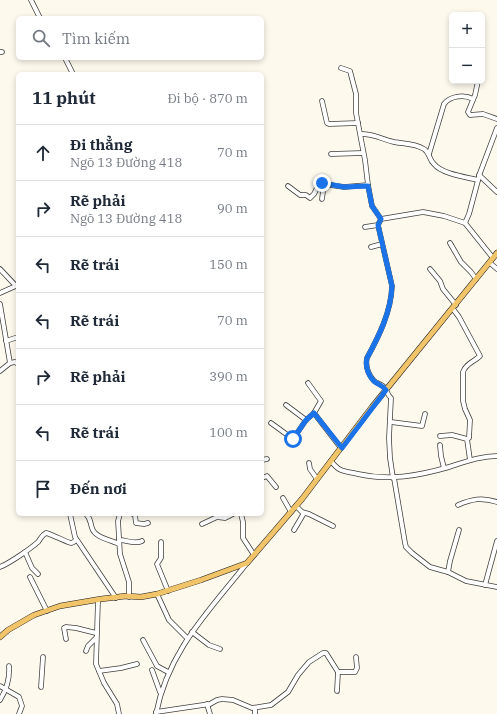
<!DOCTYPE html>
<html lang="vi">
<head>
<meta charset="utf-8">
<style>
	body { margin:0; font-family:"IBM Plex Serif",serif; background:#f6f6f7; color:#1f2937 }
	.controls { position:absolute; right:12px; top:12px; display:grid; overflow:hidden; border-radius:6px; box-shadow:0 2px 6px #0003 }
	.controls button { width:36px; height:36px; display:grid; place-items:center; padding:0; border:0; border-bottom:1px solid #e0e1e3; background:#fff; color:#1f2937; font:20px sans-serif }
	.stop { position:absolute; width:12px; height:12px; margin:-9px; border:3px solid #1a73e8; border-radius:50%; background:#fff }
	.stop.end { background:#1a73e8; border-color:#fff; box-shadow:0 1px 4px #0008 }
	.list { margin:0; padding:0; list-style:none }
	h2 { display:flex; justify-content:space-between; align-items:center; height:52px; margin:0; padding:0 16px; font-size:17px }
	h2 small { font-size:13px; font-weight:400; color:#747a83 }
	.list li { display:grid; grid-template-columns:26px 1fr auto; gap:12px; align-items:center; box-sizing:border-box; height:56px; padding:0 16px; border-top:1px solid #e0e1e3 }
	.list b { display:block; font-size:15px; white-space:nowrap }
	.list p { margin:0; font-size:13px; white-space:nowrap; color:#747a83 }
	.list em { font-size:13px; font-style:normal; color:#747a83 }
	.icon { flex:none; width:22px; height:22px; fill:none; stroke:currentColor; stroke-width:2; stroke-linecap:round; stroke-linejoin:round }
	.map { position:relative; flex:none; width:497px; height:714px; overflow:hidden }
	.search { position:absolute; background:#fff; box-shadow:0 2px 6px #0003; left:16px; top:16px; width:248px; height:44px; display:flex; align-items:center; gap:10px; box-sizing:border-box; padding:0 14px; border-radius:6px; color:#747a83; font-size:15px }
	.panel { position:absolute; background:#fff; box-shadow:0 2px 6px #0003; left:16px; top:72px; width:248px; height:444px; border-radius:6px }
	.map>svg:first-child { display:block }
</style>
</head>
<body>
<div class="map">
<svg width="497" height="714" viewBox="0 0 497 714">
	<rect width="100%" height="100%" fill="#fef9ed"/>
	<g fill="none" stroke-linecap="round" stroke-linejoin="round">
		<g stroke="#3f3f3f" stroke-width="5.5">
			<g id="minor">
				<path d="M31,0L40,18"/>
				<path d="M0,52H2"/>
				<path d="M65,58L73,74"/>
				<path d="M341,68L350,71L356,94V113L365,160L368,185L372,206L381,219L378,225L392,286C391,312 379,336 367,358C365,367 368,374 374,381C377,383 380,384 383,386C387,389 387,395 391,398L389,438L390,458L393,478"/>
				<path d="M478,81L475,95L468,112L470,115L483,114L497,119"/>
				<path d="M322,101L327,123L329,124L358,123"/>
				<path d="M361,134C375,134 381,139 394,142C404,144 414,143 424,149C430,153 429,160 434,164C442,174 466,177 478,180"/>
				<path d="M331,154L363,153"/>
				<path d="M429,154L444,104C450,96 464,94 473,99"/>
				<path d="M479,175L497,192"/>
				<path d="M288,186L300,195H306L310,198L314,194L319,184H323"/>
				<path d="M322,199L324,184L344,187L368,185"/>
				<path d="M381,219L423,212L444,216L465,223L469,214L480,173L497,128"/>
				<path d="M465,223L493,258"/>
				<path d="M365,227L378,225"/>
				<path d="M450,243L461,262L471,272L476,279"/>
				<path d="M371,247L382,244"/>
				<path d="M490,263L497,269"/>
				<path d="M0,269L16,286"/>
				<path d="M430,269L440,281L443,289L456,305"/>
				<path d="M0,293L18,285"/>
				<path d="M0,304L10,363"/>
				<path d="M453,309L459,317L480,356C474,362 466,363 463,372V401L465,409L470,420L469,438L467,439"/>
				<path d="M6,341L18,337"/>
				<path d="M0,371L10,363L15,362L18,364"/>
				<path d="M308,383L321,401L314,413L341,448"/>
				<path d="M286,405L306,420"/>
				<path d="M391,422L422,426L425,414"/>
				<path d="M271,423L293,439L306,420L314,413"/>
				<path d="M440,436L452,435L467,439L470,460"/>
				<path d="M440,445L441,456L444,468"/>
				<path d="M262,460L267,459"/>
				<path d="M331,461C340,473 345,471 358,474C389,481 418,476 449,467C465,462 480,456 497,456"/>
				<path d="M309,463L310,469L317,479"/>
				<path d="M262,478L267,476L276,487"/>
				<path d="M394,478L405,543L406,547L412,553L430,567L448,572L466,581L497,587"/>
				<path d="M283,498L291,512"/>
				<path d="M458,505C472,499 482,497 497,502"/>
				<path d="M296,506L302,512L309,514L333,526"/>
				<path d="M70,514L75,537L116,598"/>
				<path d="M86,514C91,519 90,522 92,528C95,538 111,540 119,544"/>
				<path d="M120,514L118,521L120,554L129,582V597"/>
				<path d="M133,514L135,515L136,523L144,524L148,523"/>
				<path d="M241,514L243,522V538L254,555"/>
				<path d="M202,524L217,517L225,518L233,514"/>
				<path d="M294,530L304,513"/>
				<path d="M119,540C127,540 135,545 142,541"/>
				<path d="M161,542V558L157,564L168,591"/>
				<path d="M25,552L32,568L38,574"/>
				<path d="M0,567C10,563 30,549 38,542C41,538 42,535 46,533C51,534 69,543 71,543C72,543 75,541 76,540"/>
				<path d="M448,572L450,561L459,530"/>
				<path d="M30,577L47,611"/>
				<path d="M485,585L497,541"/>
				<path d="M157,594L169,620L187,638"/>
				<path d="M98,600L96,664L104,683L117,704L119,714"/>
				<path d="M192,632L209,645L220,649"/>
				<path d="M66,639L64,628L66,627L76,628L96,633"/>
				<path d="M143,640L157,666L168,672"/>
				<path d="M86,651L88,646L96,638"/>
				<path d="M152,670L160,692"/>
				<path d="M99,671L121,668L137,664"/>
				<path d="M0,686L19,697L22,706L19,714"/>
				<path d="M41,687L43,657"/>
				<path d="M337,691L338,672"/>
				<path d="M0,700C7,689 10,679 9,666"/>
				<path d="M207,704L210,714"/>
				<path d="M156,712L210,704L217,700L222,699L233,700L252,708L271,705L288,692L298,675L309,662L323,653H326L338,672H355L357,668L356,657"/>
				<path d="M156,714C168,651 209,611 247,563"/>
				<path d="M255,714V708"/>
			</g>
		</g>
		<g stroke="#1d1d1d" stroke-width="6">
			<path id="major" d="M0,637L8,630L34,615L60,606L101,599L126,596L141,597L157,594L201,580L247,563L302,499L372,407L497,253"/>
		</g>
		<use href="#minor" stroke="#fff" stroke-width="4"/>
		<use href="#major" stroke="#f2c469" stroke-width="5"/>
	</g>
	<g fill="none" stroke-linecap="round" stroke-linejoin="round">
		<path stroke="#1a73e8" stroke-width="5" d="M293,439L306,420L314,413L342,448L386,390C383,386 379,385 375,382C368,376 365,366 367,358C379,336 391,312 392,286L378,225L381,219L372,206L368,186L344,187L322,183"/>
	</g>
</svg>
<div class="controls">
<button>+</button>
<button>−</button>
</div>
<div class="stop" style="left:293px;top:439px"></div>
<div class="stop end" style="left:322px;top:183px"></div>
<div class="search"><svg class="icon" aria-label="search" viewBox="0 0 24 24"><circle cx="10" cy="10" r="6"/><path d="M15 15l6 6"/></svg>Tìm kiếm</div>
<section class="panel">
<h2>11 phút<small>Đi bộ · 870 m</small></h2>
<ul class="list">
<li><svg class="icon" aria-label="ahead" viewBox="0 0 24 24"><path d="M12 20V5M6 11l6-6 6 6"/></svg><div><b>Đi thẳng</b><p>Ngõ 13 Đường 418</p></div><em>70 m</em></li>
<li><svg class="icon" aria-label="right" viewBox="0 0 24 24"><path d="M7 20v-9h11M14 6l5 5-5 5"/></svg><div><b>Rẽ phải</b><p>Ngõ 13 Đường 418</p></div><em>90 m</em></li>
<li><svg class="icon" aria-label="left" viewBox="0 0 24 24"><path d="M17 20v-9H6M10 6l-5 5 5 5"/></svg><div><b>Rẽ trái</b></div><em>150 m</em></li>
<li><svg class="icon" aria-label="left" viewBox="0 0 24 24"><path d="M17 20v-9H6M10 6l-5 5 5 5"/></svg><div><b>Rẽ trái</b></div><em>70 m</em></li>
<li><svg class="icon" aria-label="right" viewBox="0 0 24 24"><path d="M7 20v-9h11M14 6l5 5-5 5"/></svg><div><b>Rẽ phải</b></div><em>390 m</em></li>
<li><svg class="icon" aria-label="left" viewBox="0 0 24 24"><path d="M17 20v-9H6M10 6l-5 5 5 5"/></svg><div><b>Rẽ trái</b></div><em>100 m</em></li>
<li><svg class="icon" aria-label="arrive" viewBox="0 0 24 24"><path d="M6 21V4h12l-3 4 3 4H6"/></svg><div><b>Đến nơi</b></div></li>
</ul>
</section>
</div>
</body>
</html>
